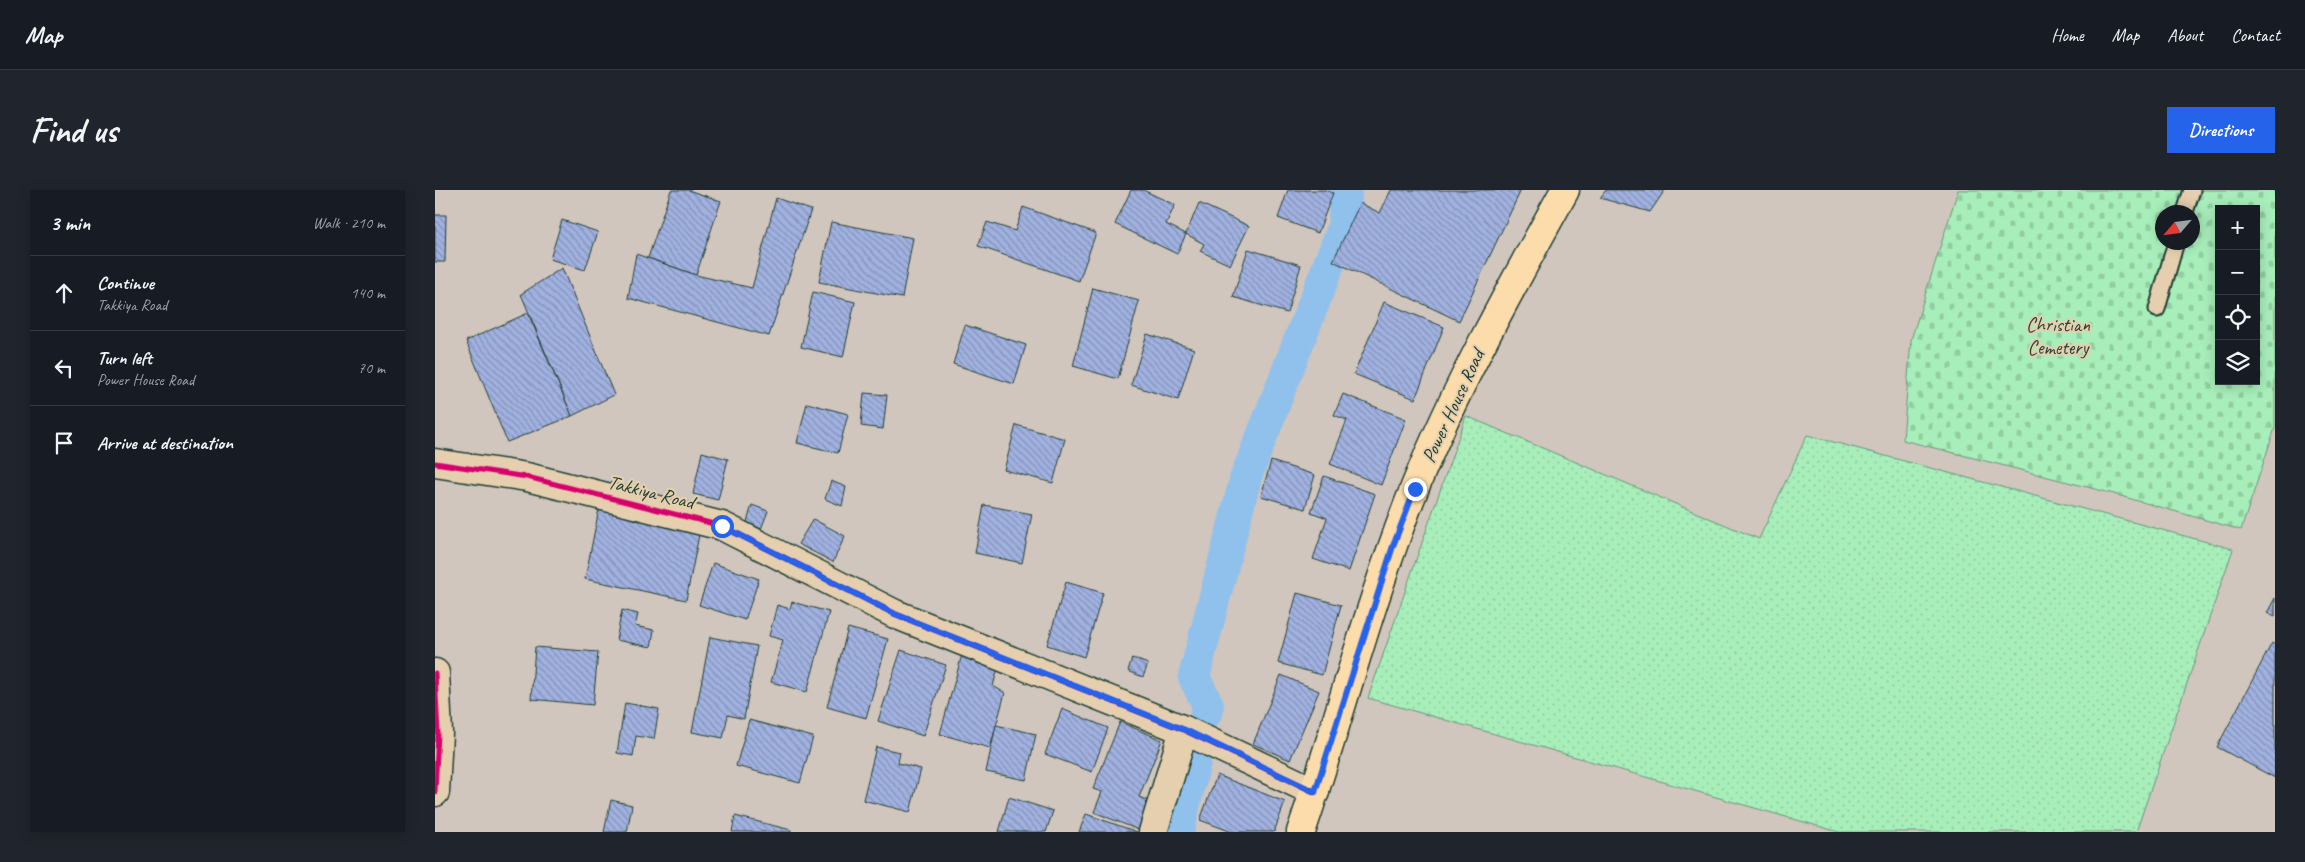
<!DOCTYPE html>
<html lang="en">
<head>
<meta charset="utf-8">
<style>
	body { margin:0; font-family:Caveat,sans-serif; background:#20242c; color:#f1f3f6 }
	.controls { position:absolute; right:15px; top:15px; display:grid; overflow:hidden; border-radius:0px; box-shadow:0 2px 12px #0003 }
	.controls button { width:45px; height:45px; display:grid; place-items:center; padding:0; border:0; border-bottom:1px solid #363941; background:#171b24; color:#f1f3f6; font:25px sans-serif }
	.compass { position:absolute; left:1720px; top:15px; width:45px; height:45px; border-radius:50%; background:#171b24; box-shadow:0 2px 12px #0003; rotate:242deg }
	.stop { position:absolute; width:15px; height:15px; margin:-11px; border:4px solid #2563eb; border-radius:50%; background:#fff }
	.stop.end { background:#2563eb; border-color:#fff; box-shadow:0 1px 5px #0008 }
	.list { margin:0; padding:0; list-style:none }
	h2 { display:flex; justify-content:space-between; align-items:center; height:65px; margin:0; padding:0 20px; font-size:21px }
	h2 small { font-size:16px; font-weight:400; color:#9ea1a6 }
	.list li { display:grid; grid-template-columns:32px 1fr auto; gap:15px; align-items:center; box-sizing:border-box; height:75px; padding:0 20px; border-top:1px solid #363941 }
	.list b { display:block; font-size:19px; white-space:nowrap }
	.list p { margin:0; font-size:16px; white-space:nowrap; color:#9ea1a6 }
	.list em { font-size:16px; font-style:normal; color:#9ea1a6 }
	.icon { flex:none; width:28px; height:28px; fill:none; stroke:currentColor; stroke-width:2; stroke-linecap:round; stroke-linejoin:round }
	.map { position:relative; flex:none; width:1840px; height:642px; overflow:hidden; border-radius:0px }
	header { display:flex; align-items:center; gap:30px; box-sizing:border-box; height:70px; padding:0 25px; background:#171b24; border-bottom:1px solid #363941 }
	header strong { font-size:24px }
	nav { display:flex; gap:28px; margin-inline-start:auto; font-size:18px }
	.intro { display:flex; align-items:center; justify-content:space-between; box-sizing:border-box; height:120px; padding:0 30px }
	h1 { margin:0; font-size:35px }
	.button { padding:12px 22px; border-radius:0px; background:#2563eb; color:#fff; font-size:18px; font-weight:700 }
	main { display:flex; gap:30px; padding:0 30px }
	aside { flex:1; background:#171b24; border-radius:0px; box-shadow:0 2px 12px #0003 }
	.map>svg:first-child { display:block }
</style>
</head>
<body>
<header>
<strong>Map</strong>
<nav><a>Home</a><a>Map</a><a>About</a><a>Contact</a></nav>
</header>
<div class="intro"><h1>Find us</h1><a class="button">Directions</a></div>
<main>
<aside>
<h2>3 min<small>Walk · 210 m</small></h2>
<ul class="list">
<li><svg class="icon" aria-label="ahead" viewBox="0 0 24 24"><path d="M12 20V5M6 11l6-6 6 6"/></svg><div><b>Continue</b><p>Takkiya Road</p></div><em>140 m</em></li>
<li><svg class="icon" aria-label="left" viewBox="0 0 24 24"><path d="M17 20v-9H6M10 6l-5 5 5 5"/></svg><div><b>Turn left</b><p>Power House Road</p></div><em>70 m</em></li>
<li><svg class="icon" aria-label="arrive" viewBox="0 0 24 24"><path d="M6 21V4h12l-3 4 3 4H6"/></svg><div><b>Arrive at destination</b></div></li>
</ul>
</aside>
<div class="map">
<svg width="1840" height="642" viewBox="0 0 1840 642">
	<defs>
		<pattern id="grass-dots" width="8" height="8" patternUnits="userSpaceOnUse" patternTransform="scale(1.25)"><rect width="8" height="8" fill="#a8eeba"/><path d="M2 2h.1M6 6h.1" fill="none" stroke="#90cda0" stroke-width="1.8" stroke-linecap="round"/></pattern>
		<pattern id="cemetery-stones" width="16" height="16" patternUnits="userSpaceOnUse" patternTransform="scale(1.25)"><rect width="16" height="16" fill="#a8eeba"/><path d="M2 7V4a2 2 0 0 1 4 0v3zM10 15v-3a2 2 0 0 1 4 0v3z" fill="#90cda0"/></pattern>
		<pattern id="building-back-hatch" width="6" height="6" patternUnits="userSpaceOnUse" patternTransform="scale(1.25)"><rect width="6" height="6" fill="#a1b1e0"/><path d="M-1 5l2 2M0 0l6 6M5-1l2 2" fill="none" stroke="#8391b6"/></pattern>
	</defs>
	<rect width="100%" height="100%" fill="#d1c6bd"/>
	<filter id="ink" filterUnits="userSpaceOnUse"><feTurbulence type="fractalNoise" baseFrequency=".02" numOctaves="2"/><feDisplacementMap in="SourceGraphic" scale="10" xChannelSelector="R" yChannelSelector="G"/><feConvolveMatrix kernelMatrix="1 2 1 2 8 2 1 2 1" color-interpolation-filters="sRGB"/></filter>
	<g filter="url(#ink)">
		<path fill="url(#grass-dots)" stroke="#649677" d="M1031,226L1324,349L1372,245L1798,359L1701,642H1404L933,508Z"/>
		<path fill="url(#cemetery-stones)" stroke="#649677" fill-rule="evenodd" d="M1523,0H1840V238L1806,340L1668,301L1468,250L1476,150ZM1784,19H1821V191H1784ZM1728,22H1758V52H1728Z"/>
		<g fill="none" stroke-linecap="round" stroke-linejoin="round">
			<g stroke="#90c1ec" stroke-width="32">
				<path d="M771,523L773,515L759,487L811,287L908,38L911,6L906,0"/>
				<path d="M743,642L760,572"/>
			</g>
		</g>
		<g fill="url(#building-back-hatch)" stroke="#1f3d34">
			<path d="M236,0H253L286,11L261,85L213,68Z"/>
			<path d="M696,0H708L740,15L731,34L751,44L742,64L680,34Z"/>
			<path d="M853,0H890L898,3L883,43L843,28Z"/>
			<path d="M956,0H1086L1024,131L898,71L925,13L945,23Z"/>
			<path d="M1171,0H1230L1215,22L1165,8Z"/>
			<path d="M341,8L376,20L334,146L193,108L201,64L261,85L317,98Z"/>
			<path d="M764,13L814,36L795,75L765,61L769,54L751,44Z"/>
			<path d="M588,17L661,43L644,91L543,56L552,32L580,41Z"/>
			<path d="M0,25H11L10,72H0Z"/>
			<path d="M127,30L163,42L150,80L115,69Z"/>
			<path d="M396,32L478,48L467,108L384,92Z"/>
			<path d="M813,59L866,75L852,123L798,107Z"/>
			<path d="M127,78L179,205L137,226L86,104Z"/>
			<path d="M658,98L704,111L683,189L638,176Z"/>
			<path d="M378,102L420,112L408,167L366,157Z"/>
			<path d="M949,112L1009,137L980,209L919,184Z"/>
			<path d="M93,123L137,226L72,252L31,151Z"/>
			<path d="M530,135L591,155L579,194L518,174Z"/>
			<path d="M712,144L759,159L743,210L696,195Z"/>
			<path d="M429,203L452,205L448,239L426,236Z"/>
			<path d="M908,204L971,229L946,295L895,274L912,230L899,225Z"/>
			<path d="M372,213L413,224L403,263L362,253Z"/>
			<path d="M581,235L630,249L618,293L569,280Z"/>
			<path d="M267,262L293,269L283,310L258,304Z"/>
			<path d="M836,271L880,285L870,319L826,306Z"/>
			<path d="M889,286L940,304L914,381L878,369L892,328L876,322Z"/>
			<path d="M396,291L411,297L407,316L390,309Z"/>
			<path d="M317,315L333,321L326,339L312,332Z"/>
			<path d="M549,315L597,324L587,373L540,363Z"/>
			<path d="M164,319L265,340L251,410L150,389Z"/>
			<path d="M378,329L410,346L398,372L363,354Z"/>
			<path d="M278,373L324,389L310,430L264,415Z"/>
			<path d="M631,392L668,403L649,467L612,455Z"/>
			<path d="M862,403L906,415L887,485L843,473Z"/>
			<path d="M1840,408V427L1832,423Z"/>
			<path d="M357,412L394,422L372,502L336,492L348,450L334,446L342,415L355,419Z"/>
			<path d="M187,420L203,424L200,436L219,440L216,457L181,450Z"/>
			<path d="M413,438L453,449L431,528L392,517Z"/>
			<path d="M275,447L322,456L309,529L293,525L288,548L257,542Z"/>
			<path d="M1837,453L1840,455V588L1782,557Z"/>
			<path d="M100,457L163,462L158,515L96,509Z"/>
			<path d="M466,460L511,475L488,546L443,531Z"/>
			<path d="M528,461L565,471L558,496L570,503L555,558L505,544Z"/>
			<path d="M697,468L713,474L708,487L693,481Z"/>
			<path d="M846,485L884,501L855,570L818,554Z"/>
			<path d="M190,513L224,519L219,549L201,546L198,566L182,563Z"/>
			<path d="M627,519L673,538L657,582L610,564Z"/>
			<path d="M314,530L378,547L365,593L301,576Z"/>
			<path d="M685,532L727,550L704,607L718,613L706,641L659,622L667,602L658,599Z"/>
			<path d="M561,535L601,544L591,590L551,582Z"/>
			<path d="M441,557L465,562L463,573L486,579L475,622L428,610Z"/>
			<path d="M782,585L850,612L839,642H797L765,630Z"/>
			<path d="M574,607L618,621L611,642H564Z"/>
			<path d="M176,610L197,615L192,642H169Z"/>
			<path d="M651,624L702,642H644Z"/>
			<path d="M300,626L356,640V642H297Z"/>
		</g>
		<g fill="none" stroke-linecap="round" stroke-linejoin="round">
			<g stroke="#1f3d34" stroke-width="19">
				<g id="lane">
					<path d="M1750,22L1757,0"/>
					<path d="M1722,119L1741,52"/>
				</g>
			</g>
			<g stroke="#1f3d34" stroke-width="31">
				<g id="street">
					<path d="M0,273L92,287L287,336L460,424L749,540L880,602"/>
					<path d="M0,483L3,543L0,602"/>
					<path d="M718,642L749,540"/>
				</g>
			</g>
			<g stroke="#1f3d34" stroke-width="31">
				<path id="primary" d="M866,642C905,528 935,409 980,297C1022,194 1076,98 1130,0"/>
			</g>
			<use href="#lane" stroke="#e5cfae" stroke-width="15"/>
			<use href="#street" stroke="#e5cfae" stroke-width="28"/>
			<use href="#primary" stroke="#fddcac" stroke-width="28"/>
			<g stroke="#e5cfae" stroke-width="8">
				<g id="cycleway">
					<path d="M0,273L92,287L287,336L460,424L749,540L880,602"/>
					<path d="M0,483L3,543L0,602"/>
				</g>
			</g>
			<use href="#cycleway" stroke="#d6006c" stroke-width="5"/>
		</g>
	</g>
	<g fill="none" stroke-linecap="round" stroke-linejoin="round" filter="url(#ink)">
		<path stroke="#2563eb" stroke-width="6" d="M287,336L460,424L750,540L880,602L958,356L980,299"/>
	</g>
	<g text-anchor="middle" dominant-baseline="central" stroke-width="4" stroke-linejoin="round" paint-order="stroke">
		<g font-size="20" fill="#26463b" stroke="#e5cfae">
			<text x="1623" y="134">Christian<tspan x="1623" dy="23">Cemetery</tspan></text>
		</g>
		<g font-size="20" fill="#1f3d34" stroke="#e5cfae">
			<text transform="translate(1018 216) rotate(-65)">Power House Road</text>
			<text transform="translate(216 302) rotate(14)">Takkiya Road</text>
		</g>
	</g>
</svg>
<div class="controls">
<button>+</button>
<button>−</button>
<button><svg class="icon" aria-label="locate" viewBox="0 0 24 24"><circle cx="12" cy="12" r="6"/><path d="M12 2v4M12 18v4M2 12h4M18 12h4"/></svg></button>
<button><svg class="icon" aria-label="layers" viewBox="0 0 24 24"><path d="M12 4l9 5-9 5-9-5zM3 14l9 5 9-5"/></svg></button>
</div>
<svg class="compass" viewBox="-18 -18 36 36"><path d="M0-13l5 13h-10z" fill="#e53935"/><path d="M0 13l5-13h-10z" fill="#9ea1a6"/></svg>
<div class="stop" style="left:287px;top:336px"></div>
<div class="stop end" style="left:980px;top:299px"></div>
</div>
</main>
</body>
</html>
